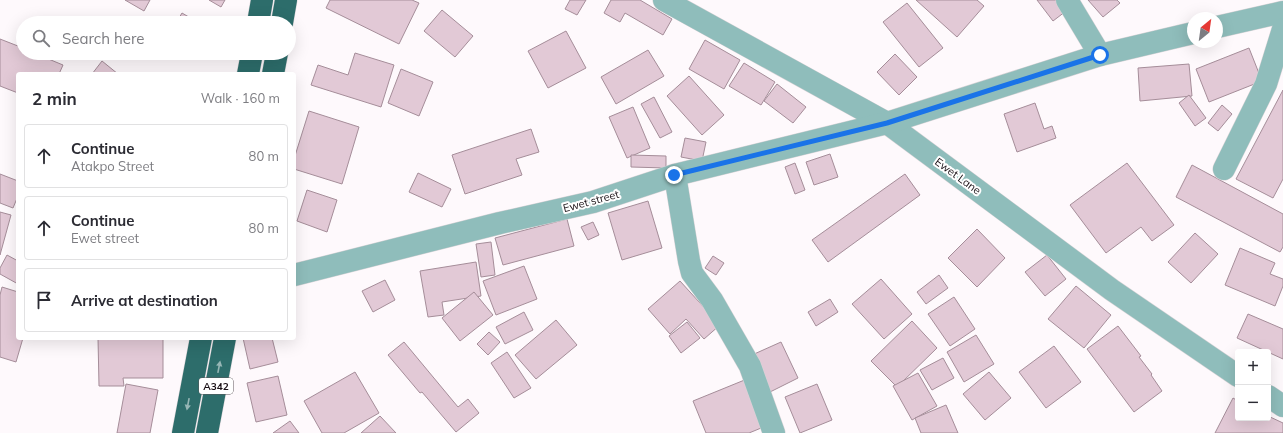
<!DOCTYPE html>
<html lang="en">
<head>
<meta charset="utf-8">
<style>
	body { margin:0; font-family:Mulish,sans-serif; background:#f7f7f7; color:#2b2b33 }
	.controls { position:absolute; right:12px; bottom:12px; display:grid; overflow:hidden; border-radius:4px; box-shadow:0 4px 16px #0002 }
	.controls button { width:36px; height:36px; display:grid; place-items:center; padding:0; border:0; border-bottom:1px solid #e1e1e2; background:#fff; color:#2b2b33; font:20px sans-serif }
	.compass { position:absolute; left:1187px; top:12px; width:36px; height:36px; border-radius:50%; background:#fff; box-shadow:0 4px 16px #0002; rotate:29deg }
	.stop { position:absolute; width:12px; height:12px; margin:-9px; border:3px solid #1a73e8; border-radius:50%; background:#fff }
	.stop.end { background:#1a73e8; border-color:#fff; box-shadow:0 1px 4px #0008 }
	.list { margin:0; padding:0; list-style:none }
	h2 { display:flex; justify-content:space-between; align-items:center; height:52px; margin:0; padding:0 16px; font-size:17px }
	h2 small { font-size:13px; font-weight:400; color:#7c7c81 }
	.list li { display:grid; grid-template-columns:26px 1fr auto; gap:12px; align-items:center; box-sizing:border-box; height:64px; margin:0 8px 8px; padding:0 8px; border:1px solid #e1e1e2; border-radius:4px }
	.list b { display:block; font-size:15px; white-space:nowrap }
	.list p { margin:0; font-size:13px; white-space:nowrap; color:#7c7c81 }
	.list em { font-size:13px; font-style:normal; color:#7c7c81 }
	.icon { flex:none; width:22px; height:22px; fill:none; stroke:currentColor; stroke-width:2; stroke-linecap:round; stroke-linejoin:round }
	.map { position:relative; flex:none; width:1283px; height:433px; overflow:hidden }
	.search { position:absolute; background:#fff; box-shadow:0 4px 16px #0002; left:16px; top:16px; width:280px; height:44px; display:flex; align-items:center; gap:10px; box-sizing:border-box; padding:0 14px; border-radius:22px; color:#7c7c81; font-size:15px }
	.panel { position:absolute; background:#fff; box-shadow:0 4px 16px #0002; left:16px; top:72px; width:280px; height:268px; border-radius:4px }
	.map>svg:first-child { display:block }
</style>
</head>
<body>
<div class="map">
<svg width="1283" height="433" viewBox="0 0 1283 433">
	<rect width="100%" height="100%" fill="#fef9fc"/>
	<g fill="#e2c9d6" stroke="#a58d99">
		<path d="M125,0H150L144,11Z"/>
		<path d="M209,0H225L221,7Z"/>
		<path d="M330,0H412L419,3L399,44L326,8Z"/>
		<path d="M570,0H586L577,15L565,9Z"/>
		<path d="M611,0H640L672,19L663,35L625,13L620,22L604,13Z"/>
		<path d="M916,0H977L984,6L957,37Z"/>
		<path d="M1037,0H1064L1070,8L1053,21Z"/>
		<path d="M1088,0H1117L1120,3L1103,17Z"/>
		<path d="M907,3L943,48L919,67L883,22Z"/>
		<path d="M442,10L473,36L455,57L424,31Z"/>
		<path d="M182,13L199,23H176Z"/>
		<path d="M566,31L586,68L548,88L528,51Z"/>
		<path d="M0,39L23,48V53H34L63,65L59,74H18V93L0,86Z"/>
		<path d="M705,40L740,60L724,89L689,69Z"/>
		<path d="M1249,48L1262,81L1209,102L1196,69Z"/>
		<path d="M648,50L664,76L616,104L601,77Z"/>
		<path d="M355,53L394,65L381,107L311,85L318,65L348,75Z"/>
		<path d="M895,54L917,77L899,95L877,72Z"/>
		<path d="M102,61L118,74H92Z"/>
		<path d="M744,63L775,82L761,105L729,86Z"/>
		<path d="M1189,64L1192,96L1140,101L1138,68Z"/>
		<path d="M401,69L433,82L419,116L388,103Z"/>
		<path d="M689,76L724,115L702,135L667,96Z"/>
		<path d="M777,84L806,107L793,123L764,101Z"/>
		<path d="M1283,90V179L1273,198L1236,179Z"/>
		<path d="M1189,95L1206,118L1195,126L1179,103Z"/>
		<path d="M654,97L672,132L660,138L641,104Z"/>
		<path d="M1035,103L1044,129L1052,126L1056,138L1017,152L1004,114Z"/>
		<path d="M1222,105L1232,114L1218,131L1208,123Z"/>
		<path d="M633,107L650,148L627,158L609,117Z"/>
		<path d="M309,111L359,127L342,184L294,169V159Z"/>
		<path d="M531,129L539,152L516,159L522,175L465,194L452,155Z"/>
		<path d="M685,138L706,142L702,161L681,157Z"/>
		<path d="M830,154L838,177L814,185L806,162Z"/>
		<path d="M631,155L666,156V168L631,167Z"/>
		<path d="M795,163L805,190L795,194L785,167Z"/>
		<path d="M1127,163L1174,225L1152,241L1141,227L1106,253L1070,205Z"/>
		<path d="M1192,165L1283,214V247L1280,252L1176,197Z"/>
		<path d="M418,173L451,189L442,207L409,192Z"/>
		<path d="M0,174L18,181V196L13,208L0,203Z"/>
		<path d="M905,174L920,195L828,262L812,240Z"/>
		<path d="M307,190L337,200L327,232L297,221Z"/>
		<path d="M648,201L662,248L622,260L608,213Z"/>
		<path d="M0,212L11,215L0,255Z"/>
		<path d="M567,219L574,246L503,265L495,238Z"/>
		<path d="M593,222L599,235L588,240L581,227Z"/>
		<path d="M977,229L1005,258L977,287L948,258Z"/>
		<path d="M1195,233L1218,254L1191,283L1168,262Z"/>
		<path d="M491,242L495,275L481,277L476,244Z"/>
		<path d="M1240,248L1275,263L1270,274L1283,279V286L1275,306L1225,285Z"/>
		<path d="M7,255L18,261V284L0,274V268Z"/>
		<path d="M1047,255L1066,279L1045,296L1025,272Z"/>
		<path d="M713,256L724,263L716,275L705,268Z"/>
		<path d="M476,262L481,296L442,302L444,315L428,317L420,271Z"/>
		<path d="M524,266L537,299L496,315L483,281Z"/>
		<path d="M939,275L948,288L926,304L917,292Z"/>
		<path d="M881,279L912,314L884,339L852,304Z"/>
		<path d="M385,280L395,300L373,312L362,291Z"/>
		<path d="M680,281L720,325L704,339L686,319L670,334L648,309Z"/>
		<path d="M1076,286L1111,315L1084,348L1048,319Z"/>
		<path d="M2,287L18,292V338H23L16,362L0,357V295Z"/>
		<path d="M474,292L493,315L460,341L442,318Z"/>
		<path d="M954,297L975,329L950,346L928,314Z"/>
		<path d="M830,299L838,312L816,326L808,312Z"/>
		<path d="M524,312L533,330L505,344L496,327Z"/>
		<path d="M1248,314L1283,329V359L1237,338Z"/>
		<path d="M556,320L577,345L536,379L515,355Z"/>
		<path d="M912,321L937,348L897,387L871,361Z"/>
		<path d="M687,322L700,338L681,353L669,336Z"/>
		<path d="M1118,326L1141,356L1139,357L1152,374L1151,375L1162,391L1134,412L1087,349Z"/>
		<path d="M489,332L500,342L488,355L477,344Z"/>
		<path d="M976,335L994,364L964,382L947,352Z"/>
		<path d="M98,338H163V378H123L124,386H99Z"/>
		<path d="M243,338H272L278,362L250,369Z"/>
		<path d="M404,342L458,407L468,399L479,413L456,432L422,392L420,393L388,355Z"/>
		<path d="M781,342L798,378L770,392L752,355Z"/>
		<path d="M1054,346L1081,382L1046,408L1019,372Z"/>
		<path d="M507,352L531,388L514,398L491,363Z"/>
		<path d="M943,358L954,378L932,390L920,370Z"/>
		<path d="M355,372L379,413L344,433H322L304,401Z"/>
		<path d="M989,372L1011,398L985,420L963,394Z"/>
		<path d="M918,373L937,406L912,420L893,386Z"/>
		<path d="M278,376L287,415L256,422L247,383Z"/>
		<path d="M747,379L766,426L749,433H706L693,401Z"/>
		<path d="M126,384L158,390L150,433H117Z"/>
		<path d="M817,384L832,420L800,433L785,397Z"/>
		<path d="M1233,398L1238,401V418H1268V416L1283,423V433H1215Z"/>
		<path d="M946,405L958,433H921L915,418Z"/>
		<path d="M380,416L396,433H361Z"/>
		<path d="M290,421L299,433H273Z"/>
	</g>
	<g fill="none" stroke-linecap="round" stroke-linejoin="round">
		<g stroke="#d9d4d7" stroke-width="23">
			<g id="minor">
				<path d="M664,0L887,123L1112,290L1238,376"/>
				<path d="M1067,0L1100,55"/>
				<path d="M1217,27L1283,12"/>
				<path d="M1224,169L1266,84L1283,29"/>
				<path d="M675,175L689,261L692,273L712,300L750,366L774,433"/>
				<path d="M294,275L500,223L593,202L675,175L887,123L1100,55L1193,33"/>
				<path d="M1268,396L1283,406"/>
			</g>
		</g>
		<g stroke="#d9d4d7" stroke-width="23">
			<g id="highway">
				<path d="M258,23L262,0"/>
				<path d="M282,23L286,0"/>
				<path d="M248,74L252,53"/>
				<path d="M273,74L277,53"/>
				<path d="M183,433L201,338"/>
				<path d="M207,433L225,338"/>
			</g>
		</g>
		<use href="#minor" stroke="#8fbdbb" stroke-width="22"/>
		<use href="#highway" stroke="#2d6d6b" stroke-width="22"/>
	</g>
	<defs><path id="oneway-solid" d="M-6-.8H1V-3.2L6.5 0L1 3.2V.8H-6Z"/></defs>
	<g fill="#96b6b5">
		<use href="#oneway-solid" transform="translate(219 367) rotate(-79)"/>
		<use href="#oneway-solid" transform="translate(188 404) rotate(101)"/>
	</g>
	<g fill="none" stroke-linecap="round" stroke-linejoin="round">
		<path stroke="#1a73e8" stroke-width="5" d="M674,175L887,123L1100,55"/>
	</g>
	<g text-anchor="middle" dominant-baseline="central" stroke-width="4" stroke-linejoin="round" paint-order="stroke">
		<rect fill="#fff" stroke="#5d575a" stroke-width="1" x="199" y="378" width="34" height="16" rx="3"/>
		<g font-size="10" font-weight="bold" fill="#180f14">
			<text x="216" y="386">A342</text>
		</g>
		<g font-size="11" fill="#180f14" stroke="#fff">
			<text transform="translate(958 176) rotate(36)">Ewet Lane</text>
			<text transform="translate(591 201) rotate(-15)">Ewet street</text>
		</g>
	</g>
</svg>
<div class="controls">
<button>+</button>
<button>−</button>
</div>
<svg class="compass" viewBox="-18 -18 36 36"><path d="M0-13l5 13h-10z" fill="#e53935"/><path d="M0 13l5-13h-10z" fill="#7c7c81"/></svg>
<div class="stop" style="left:1100px;top:55px"></div>
<div class="stop end" style="left:674px;top:175px"></div>
<div class="search"><svg class="icon" aria-label="search" viewBox="0 0 24 24"><circle cx="10" cy="10" r="6"/><path d="M15 15l6 6"/></svg>Search here</div>
<section class="panel">
<h2>2 min<small>Walk · 160 m</small></h2>
<ul class="list">
<li><svg class="icon" aria-label="ahead" viewBox="0 0 24 24"><path d="M12 20V5M6 11l6-6 6 6"/></svg><div><b>Continue</b><p>Atakpo Street</p></div><em>80 m</em></li>
<li><svg class="icon" aria-label="ahead" viewBox="0 0 24 24"><path d="M12 20V5M6 11l6-6 6 6"/></svg><div><b>Continue</b><p>Ewet street</p></div><em>80 m</em></li>
<li><svg class="icon" aria-label="arrive" viewBox="0 0 24 24"><path d="M6 21V4h12l-3 4 3 4H6"/></svg><div><b>Arrive at destination</b></div></li>
</ul>
</section>
</div>
</body>
</html>
